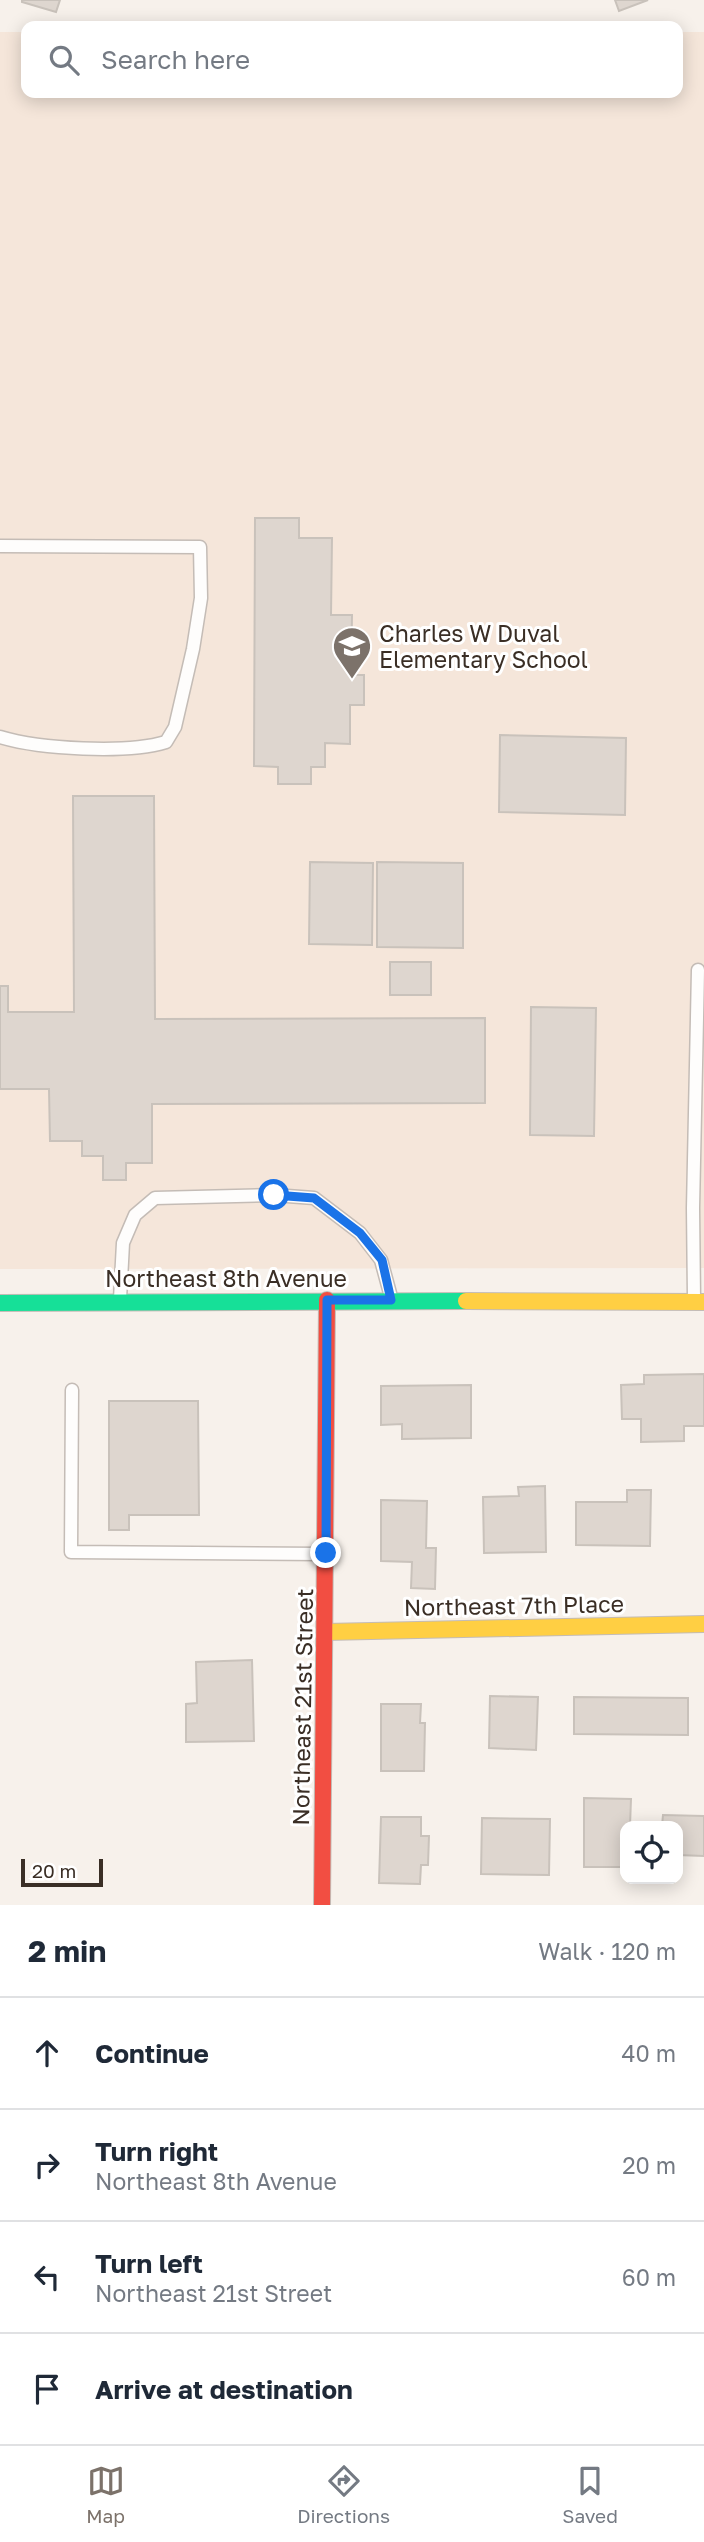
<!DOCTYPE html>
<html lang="en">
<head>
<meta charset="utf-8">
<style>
	body { margin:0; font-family:"Golos Text",sans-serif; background:#f6f6f7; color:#1f2937 }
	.controls { position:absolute; right:21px; bottom:21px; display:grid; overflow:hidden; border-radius:14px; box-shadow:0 4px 18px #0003 }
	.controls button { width:63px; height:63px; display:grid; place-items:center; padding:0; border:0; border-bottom:2px solid #e0e1e3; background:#fff; color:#1f2937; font:35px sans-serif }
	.scale { position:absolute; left:21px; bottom:18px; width:82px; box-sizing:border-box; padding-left:7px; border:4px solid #3a2e25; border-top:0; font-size:19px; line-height:24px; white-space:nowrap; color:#3a2e25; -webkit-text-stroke:5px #fff; paint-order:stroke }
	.stop { position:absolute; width:21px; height:21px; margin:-16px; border:5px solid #1a73e8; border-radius:50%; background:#fff }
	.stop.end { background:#1a73e8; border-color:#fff; box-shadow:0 2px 7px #0008 }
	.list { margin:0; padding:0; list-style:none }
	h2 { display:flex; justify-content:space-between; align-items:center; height:91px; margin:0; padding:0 28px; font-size:30px }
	h2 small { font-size:23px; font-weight:400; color:#747a83 }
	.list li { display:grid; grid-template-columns:46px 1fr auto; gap:21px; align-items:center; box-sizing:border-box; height:112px; padding:0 28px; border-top:2px solid #e0e1e3 }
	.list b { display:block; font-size:26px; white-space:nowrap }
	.list p { margin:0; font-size:23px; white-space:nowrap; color:#747a83 }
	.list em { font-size:23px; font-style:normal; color:#747a83 }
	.icon { flex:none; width:38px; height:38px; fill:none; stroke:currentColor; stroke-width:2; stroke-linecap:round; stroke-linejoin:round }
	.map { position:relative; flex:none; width:704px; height:1905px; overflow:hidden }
	.search { position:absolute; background:#fff; box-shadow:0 4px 18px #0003; left:21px; right:21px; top:21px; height:77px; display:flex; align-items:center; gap:18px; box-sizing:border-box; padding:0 24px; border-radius:14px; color:#747a83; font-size:26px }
	.sheet { height:539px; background:#fff }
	nav { display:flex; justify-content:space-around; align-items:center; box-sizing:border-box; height:98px; border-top:2px solid #e0e1e3; background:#fff; font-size:19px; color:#747a83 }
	nav a { display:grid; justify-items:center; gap:4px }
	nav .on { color:#7c726a }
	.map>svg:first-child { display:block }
</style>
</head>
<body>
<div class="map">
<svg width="704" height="1905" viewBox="0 0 704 1905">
	<rect width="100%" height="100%" fill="#f7f1eb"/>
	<path fill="#f5e6da" d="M0,32H26V93H678V32H704V1268L0,1269Z"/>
	<g fill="#ded6cf" stroke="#c9c2bb" stroke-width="2">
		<path d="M22,0H60L56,12L22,2Z"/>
		<path d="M615,0H648L619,11Z"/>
		<path d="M255,518H299V538H332L331,615H352L351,675H364V705H350V744L325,743V767H311V784H278V767L254,766Z"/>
		<path d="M500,735L626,738L625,815L499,812Z"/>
		<path d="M73,796H154L155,1019L485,1018V1103L152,1104V1163H126V1180H103V1156H82V1141H50L49,1089H0V986H8V1012H74Z"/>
		<path d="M310,862L373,863L372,945L309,944Z"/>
		<path d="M377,862L463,863V948L377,947Z"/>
		<rect x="390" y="962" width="41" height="33"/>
		<path d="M531,1007L596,1008L594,1136L530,1135Z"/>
		<path d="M704,1374V1426H684V1441L641,1442V1419H622L621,1385L644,1384V1375Z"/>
		<path d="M471,1385V1438L402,1439V1424L381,1425V1386Z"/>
		<path d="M109,1401H198L199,1515H129V1530H109Z"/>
		<path d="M545,1486L546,1552L484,1553L483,1497L519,1496L518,1487Z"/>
		<path d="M627,1490H651L650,1546L576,1545V1502H627Z"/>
		<path d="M381,1500L427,1501L426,1548H436L435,1589L411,1588L412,1562L381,1561Z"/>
		<path d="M252,1660L254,1741L186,1742V1704L197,1703L196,1662Z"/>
		<path d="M490,1696L538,1697L536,1750L489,1748Z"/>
		<path d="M574,1697L688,1698V1735L574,1734Z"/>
		<path d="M381,1704H421L420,1723H425L424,1771H381Z"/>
		<path d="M584,1798L631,1799L630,1826H625V1867H584Z"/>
		<path d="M663,1815L704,1816V1856L678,1855V1826H662Z"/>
		<path d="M381,1817H421V1836H429L428,1865H421L420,1884L379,1883Z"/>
		<path d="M482,1818L550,1819L549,1875L481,1874Z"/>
	</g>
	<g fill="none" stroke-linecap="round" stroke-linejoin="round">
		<g stroke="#c4bcb6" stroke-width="15">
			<g id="lane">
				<path d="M0,546L200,547L201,598L193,649L175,727L166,742C126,754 40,749 0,737"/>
				<path d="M694,1298L693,1208L698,970"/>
				<path d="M120,1299L123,1243L135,1215L155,1198L274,1195L314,1198L360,1233L381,1260L391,1297"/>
				<path d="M72,1390L71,1552L322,1554"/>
			</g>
		</g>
		<g stroke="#c4bcb6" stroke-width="18">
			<path id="fast" d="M0,1303L466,1301"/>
		</g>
		<g stroke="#c4bcb6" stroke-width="18">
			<g id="slow">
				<path d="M466,1301L704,1302"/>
				<path d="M325,1632L704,1624"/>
			</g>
		</g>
		<g stroke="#c4bcb6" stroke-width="18">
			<path id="jam" d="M322,1905L327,1300"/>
		</g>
		<use href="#lane" stroke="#fefdfc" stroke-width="12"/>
		<use href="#fast" stroke="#16e098" stroke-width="16"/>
		<use href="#slow" stroke="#ffcf43" stroke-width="16"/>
		<use href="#jam" stroke="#f24e42" stroke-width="16"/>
	</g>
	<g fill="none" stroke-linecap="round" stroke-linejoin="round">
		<path stroke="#1a73e8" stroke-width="9" d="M274,1195L314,1198L360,1233L382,1260L391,1300H327L326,1553"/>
	</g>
	<defs>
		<g id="school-pin" transform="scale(2.0125)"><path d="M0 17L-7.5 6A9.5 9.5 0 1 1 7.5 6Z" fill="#7c726a" stroke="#fff"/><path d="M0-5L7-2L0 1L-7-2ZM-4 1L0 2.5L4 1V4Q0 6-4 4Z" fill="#fff"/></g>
	</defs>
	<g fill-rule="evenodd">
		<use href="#school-pin" x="352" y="646"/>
	</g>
	<g text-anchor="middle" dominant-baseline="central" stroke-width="6" stroke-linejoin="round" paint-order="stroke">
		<g font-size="23" fill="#3a2e25" stroke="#fff" text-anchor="start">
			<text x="379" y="633">Charles W Duval<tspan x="379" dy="26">Elementary School</tspan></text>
		</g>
		<g font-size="23" fill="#3a2e25" stroke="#fff">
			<text x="226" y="1278">Northeast 8th Avenue</text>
			<text transform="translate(514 1605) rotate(-1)">Northeast 7th Place</text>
			<text transform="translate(302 1707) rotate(-89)">Northeast 21st Street</text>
		</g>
	</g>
</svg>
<div class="controls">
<button><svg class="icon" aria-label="locate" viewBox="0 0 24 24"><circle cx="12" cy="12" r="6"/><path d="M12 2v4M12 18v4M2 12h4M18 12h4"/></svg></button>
</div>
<div class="scale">20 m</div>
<div class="stop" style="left:274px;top:1195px"></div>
<div class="stop end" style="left:326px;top:1553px"></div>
<div class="search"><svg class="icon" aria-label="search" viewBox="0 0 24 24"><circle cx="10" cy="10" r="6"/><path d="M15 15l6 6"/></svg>Search here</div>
</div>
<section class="sheet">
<h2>2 min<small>Walk · 120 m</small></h2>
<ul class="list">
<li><svg class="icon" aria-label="ahead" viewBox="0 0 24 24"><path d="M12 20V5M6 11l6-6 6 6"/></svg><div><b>Continue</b></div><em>40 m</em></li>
<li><svg class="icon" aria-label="right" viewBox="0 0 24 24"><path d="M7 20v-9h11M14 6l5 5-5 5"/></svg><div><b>Turn right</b><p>Northeast 8th Avenue</p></div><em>20 m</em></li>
<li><svg class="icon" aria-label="left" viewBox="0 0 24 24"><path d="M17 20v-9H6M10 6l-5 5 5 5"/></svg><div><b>Turn left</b><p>Northeast 21st Street</p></div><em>60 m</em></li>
<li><svg class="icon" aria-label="arrive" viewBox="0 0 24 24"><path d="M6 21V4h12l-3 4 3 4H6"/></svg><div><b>Arrive at destination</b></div></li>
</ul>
</section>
<nav>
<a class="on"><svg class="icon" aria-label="map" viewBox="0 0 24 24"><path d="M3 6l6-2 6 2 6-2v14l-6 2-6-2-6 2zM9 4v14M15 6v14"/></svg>Map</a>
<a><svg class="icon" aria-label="directions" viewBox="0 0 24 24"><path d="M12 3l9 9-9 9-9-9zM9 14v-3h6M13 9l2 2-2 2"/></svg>Directions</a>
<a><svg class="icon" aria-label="saved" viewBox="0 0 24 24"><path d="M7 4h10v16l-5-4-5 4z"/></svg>Saved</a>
</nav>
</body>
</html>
